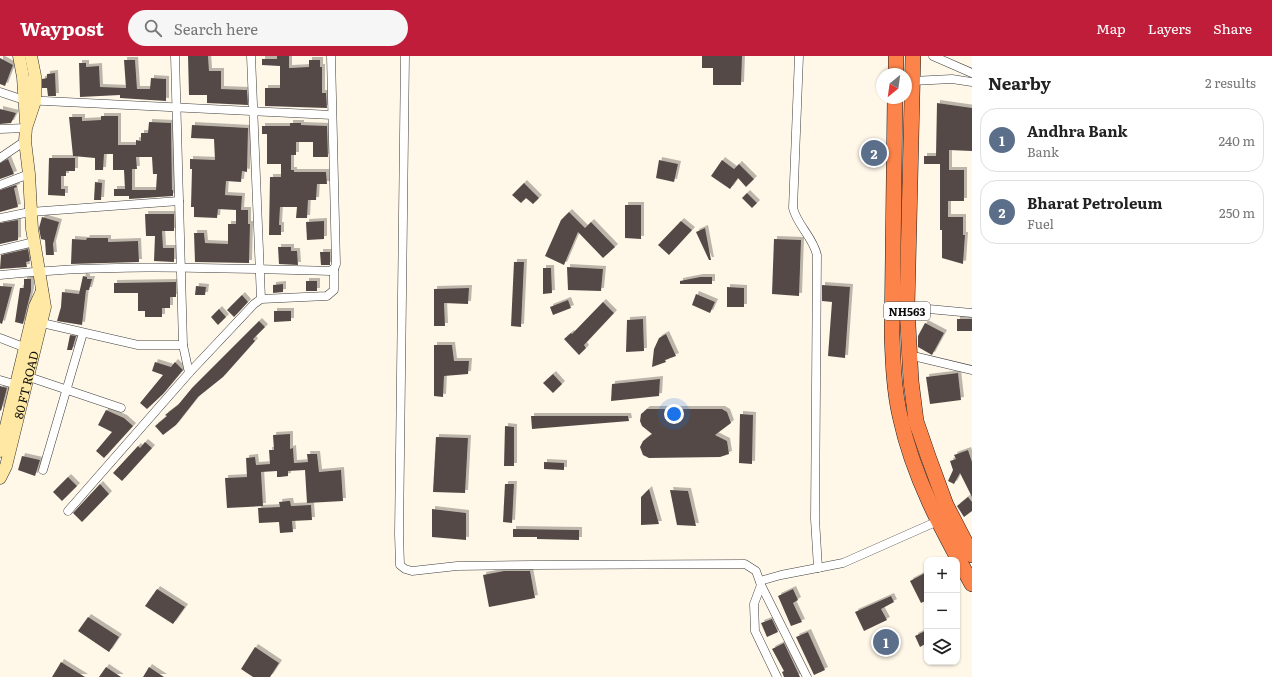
<!DOCTYPE html>
<html lang="en">
<head>
<meta charset="utf-8">
<style>
	body { margin:0; font-family:Literata,serif; background:#f6f6f6; color:#222 }
	.controls { position:absolute; right:12px; bottom:12px; display:grid; overflow:hidden; border-radius:8px; box-shadow:0 1px 3px #0004 }
	.controls button { width:36px; height:36px; display:grid; place-items:center; padding:0; border:0; border-bottom:1px solid #e0e0e0; background:#fff; color:#222; font:20px sans-serif }
	.compass { position:absolute; left:876px; top:12px; width:36px; height:36px; border-radius:50%; background:#fff; box-shadow:0 1px 3px #0004; rotate:209deg }
	.you { position:absolute; left:674px; top:358px; width:14px; height:14px; margin:-10px; border:3px solid #fff; border-radius:50%; background:#1a73e8; box-shadow:0 0 0 6px #1a73e833 }
	.badge { display:grid; place-items:center; width:26px; height:26px; border-radius:50%; background:#c01d3b; color:#fff; font-size:13px; font-weight:700 }
	.pin { position:absolute; translate:-50% -50%; border:2px solid #fff; box-shadow:0 1px 4px #0006 }
	.list { margin:0; padding:0; list-style:none }
	h2 { display:flex; justify-content:space-between; align-items:center; height:52px; margin:0; padding:0 16px; font-size:17px }
	h2 small { font-size:13px; font-weight:400; color:#767676 }
	.list li { display:grid; grid-template-columns:26px 1fr auto; gap:12px; align-items:center; box-sizing:border-box; height:64px; margin:0 8px 8px; padding:0 8px; border:1px solid #e0e0e0; border-radius:16px }
	.list b { display:block; font-size:15px; white-space:nowrap }
	.list p { margin:0; font-size:13px; white-space:nowrap; color:#767676 }
	.list em { font-size:13px; font-style:normal; color:#767676 }
	.icon { flex:none; width:22px; height:22px; fill:none; stroke:currentColor; stroke-width:2; stroke-linecap:round; stroke-linejoin:round }
	.map { position:relative; flex:none; width:972px; height:621px; overflow:hidden }
	header { display:flex; align-items:center; gap:24px; box-sizing:border-box; height:56px; padding:0 20px; background:#c01d3b; color:#fff }
	header strong { font-size:19px }
	nav { display:flex; gap:22px; margin-inline-start:auto; font-size:14px }
	.search { width:280px; height:36px; background:#f6f6f6; display:flex; align-items:center; gap:10px; box-sizing:border-box; padding:0 14px; border-radius:22px; color:#767676; font-size:15px }
	main { display:flex }
	aside { flex:1; background:#fff }
	.map>svg:first-child { display:block }
</style>
</head>
<body>
<header>
<strong>Waypost</strong>
<div class="search"><svg class="icon" aria-label="search" viewBox="0 0 24 24"><circle cx="10" cy="10" r="6"/><path d="M15 15l6 6"/></svg>Search here</div>
<nav><a>Map</a><a>Layers</a><a>Share</a></nav>
</header>
<main>
<div class="map">
<svg width="972" height="621" viewBox="0 0 972 621">
	<defs>
		<filter id="shadow"><feDropShadow dx="3" dy="-3" stdDeviation="0" flood-color="#0004"/></filter>
	</defs>
	<rect width="100%" height="100%" fill="#fff7e8"/>
	<g fill="#544a46" fill-rule="evenodd" filter="url(#shadow)">
		<path d="M188,0H208L209,15H221V33L247,34L248,49L207,47V39H189Z"/>
		<path d="M277,0H289V12L309,11V4H320V11H322V37H326L327,52L265,50V32H280V10L262,9V3H277Z"/>
		<path d="M702,0H742L741,29H713V12H702Z"/>
		<path d="M0,2L13,9L5,30L0,28Z"/>
		<path d="M124,4H135L137,33H150L151,22L166,23V45L120,42V39L80,41L79,7H86V11L99,10L100,31L126,32Z"/>
		<path d="M55,17L56,40H48L47,32H42V23L47,22V18Z"/>
		<path d="M937,47L972,52V95L949,94V114H964V145H948V161H963V179H965L963,208L942,202V174H940V108H924V100H936Z"/>
		<path d="M0,53L16,57L11,67L0,68Z"/>
		<path d="M101,60H118V89H136V84L141,85V77H148L149,66L171,67L172,134H173V140L129,143V140H114V133H125L124,114H113V98H104L103,114H95V102L73,100L69,61H82V65L101,64ZM136,101H152L153,118H157L156,134H132V113H137Z"/>
		<path d="M290,67H301V69L327,70L328,101H313V86H296V99H291V114H294V116H326L327,128H317L316,144H308L307,162H296L297,151H280L279,169H281V179H269L270,121H281V108H267V78H262V70H290Z"/>
		<path d="M192,69L248,72L247,116L242,115L241,126L226,125L225,139L242,140L241,154H248V168H250L249,207L195,206L194,177H204L205,187L228,188V168H236V154L218,153L217,162L194,161V151H191L192,113H190V103L215,104L214,83L191,82Z"/>
		<path d="M49,102H75V115H66V120H61V133H65V140L48,139Z"/>
		<path d="M8,103L14,118L0,123V107Z"/>
		<path d="M659,104L678,108L674,126L656,122Z"/>
		<path d="M722,104L734,113L739,108L754,123L746,131L738,122L730,133L711,120Z"/>
		<path d="M95,126L102,127L101,144H94Z"/>
		<path d="M524,127L539,142L533,148L526,142L521,147L512,139Z"/>
		<path d="M16,129L17,131L14,132L18,151L0,156V134Z"/>
		<path d="M747,137L757,147L752,152L742,142Z"/>
		<path d="M625,149H641V183L625,182Z"/>
		<path d="M569,156L585,172L591,166L615,191L603,202L578,176L564,209L545,200L561,164Z"/>
		<path d="M145,158H174V175H162L163,192H174V206L154,205L155,180H146Z"/>
		<path d="M42,161L59,166L53,188L54,199H46L45,184L41,183L39,172Z"/>
		<path d="M18,164V184L0,188V167Z"/>
		<path d="M324,165V183L307,184L306,166Z"/>
		<path d="M681,165L692,174L669,199L658,189Z"/>
		<path d="M705,172L711,204H709L696,176Z"/>
		<path d="M87,182H108V186L138,185L139,206L71,208L72,183L86,184Z"/>
		<path d="M774,183L801,184L799,240L772,238Z"/>
		<path d="M278,191H291V195H297L298,209L279,208Z"/>
		<path d="M28,193L30,205L26,206L27,211L0,213L1,199Z"/>
		<path d="M320,196H330V209H321Z"/>
		<path d="M514,206H524L521,271L511,270Z"/>
		<path d="M567,211L603,213L601,235L568,234Z"/>
		<path d="M543,212H551L552,237L543,238Z"/>
		<path d="M83,220L87,221V223H92L89,234H86L82,269L57,265L61,251L62,236L79,238Z"/>
		<path d="M700,221H712V228H680V225Z"/>
		<path d="M24,223H31V235L23,268L15,266L20,232H24Z"/>
		<rect x="306" y="225" width="11" height="10"/>
		<path d="M176,226V241H170V252H162V261H145V255H138V237H114V227Z"/>
		<path d="M283,228V236L273,237V229Z"/>
		<path d="M822,229L850,231L845,302L828,300L832,246L822,245Z"/>
		<path d="M0,230L12,231L2,268L0,267Z"/>
		<path d="M196,230L206,231L205,239H195Z"/>
		<path d="M727,231L744,232V251H727Z"/>
		<path d="M469,232L468,248L444,247L445,270H434V233Z"/>
		<path d="M696,238L715,246L710,257L692,249Z"/>
		<path d="M242,239L248,246L234,261L227,254Z"/>
		<path d="M568,244L571,252L553,259L550,251Z"/>
		<path d="M603,246L614,257L584,289L586,292L579,299L564,283L571,277L572,278Z"/>
		<path d="M219,253L226,261L218,269L211,261Z"/>
		<path d="M274,255H291V265L274,266Z"/>
		<path d="M643,263L644,295L626,296L627,264Z"/>
		<rect x="957" y="263" width="15" height="12"/>
		<path d="M259,265L265,271L253,283L255,285L223,321L198,341L176,369L163,379L155,370L167,360L165,359L178,349L192,332Z"/>
		<path d="M925,267L944,277L932,299L918,291V280Z"/>
		<path d="M666,278L676,300L665,304L666,306L652,311L654,293L659,282Z"/>
		<path d="M70,279L76,280L72,294H67Z"/>
		<path d="M434,289H452L454,305H469L468,318L444,320L443,341L434,340Z"/>
		<path d="M155,306L171,311L175,306L183,314L163,338L147,353L140,347L163,319L152,315Z"/>
		<path d="M958,317L961,344L930,348L926,321Z"/>
		<path d="M553,318L562,328L553,337L543,327Z"/>
		<path d="M660,323L659,340L611,345L612,328Z"/>
		<path d="M0,330L7,332L1,355L0,354Z"/>
		<path d="M647,353H722L727,356L731,367L715,379L727,385L729,398L720,401L649,402L643,399L640,391L643,385L652,378L642,370L640,365L641,358Z"/>
		<path d="M106,354L124,362L133,370L104,402L96,395L112,376L98,369Z"/>
		<path d="M740,358L753,359L752,408L739,407Z"/>
		<path d="M531,360H628L629,365L532,373Z"/>
		<path d="M505,370L514,371V410H504Z"/>
		<path d="M290,378V393L293,392L294,407L308,406L307,398H317L319,416L341,414L343,445L307,447L305,414L288,415V420L280,421H277V415L261,416L263,450L227,452L225,422L247,421L246,402L255,401L256,409L270,408L269,394H274L273,379Z"/>
		<path d="M436,381L468,382L465,437L433,436Z"/>
		<path d="M145,386L152,392L122,425L113,417L138,390L140,392Z"/>
		<path d="M968,394L972,406V441L960,417L954,428L948,425L953,414L950,405L956,403L954,399Z"/>
		<path d="M22,400L40,404L35,420L18,414Z"/>
		<path d="M544,406L564,407V414L544,413Z"/>
		<path d="M68,421L77,430L62,445L53,436Z"/>
		<path d="M100,428L109,438L82,466L73,457Z"/>
		<path d="M505,428H514L512,467L503,466Z"/>
		<path d="M649,433L659,468L641,469V441Z"/>
		<path d="M670,434L688,435L696,470L677,469Z"/>
		<path d="M968,441L972,446V455L964,461L957,450Z"/>
		<path d="M288,445H290L291,450L311,449L312,464L292,465L293,476L280,477L279,466L259,467L258,452L280,451L279,446Z"/>
		<path d="M432,453L466,457V484L432,481Z"/>
		<path d="M513,473L579,474V484L537,483V481H513Z"/>
		<path d="M504,515H530L535,542L489,551L483,519Z"/>
		<path d="M927,516V544L921,547L910,525Z"/>
		<path d="M157,533L185,551L173,568L145,550Z"/>
		<path d="M793,533L798,544L793,547L802,566L791,570L778,540Z"/>
		<path d="M891,540L894,546L881,553L887,564L864,575L855,556Z"/>
		<path d="M88,561L119,581L109,596L78,575Z"/>
		<path d="M772,563L778,576L767,581L761,567Z"/>
		<path d="M927,574V587L920,591L915,580Z"/>
		<path d="M808,576L825,614L814,619L796,581Z"/>
		<path d="M784,587L800,621H784L782,616L784,615L772,593Z"/>
		<path d="M255,591L279,607L270,621H253L241,613Z"/>
		<path d="M61,606L85,621H52Z"/>
		<path d="M106,611L121,621H99Z"/>
		<path d="M149,611L164,621H143Z"/>
	</g>
	<g fill="none" stroke-linecap="round" stroke-linejoin="round">
		<g stroke="#3e3e3e" stroke-width="9">
			<g id="street">
				<path d="M175,0L183,289L189,317"/>
				<path d="M251,0L261,243"/>
				<path d="M405,0L399,478L400,509L405,513L412,515L457,510L534,509L745,508L756,515L761,529L807,621"/>
				<path d="M799,0L793,152C797,169 813,181 817,199L815,463L818,512"/>
				<path d="M933,0L972,17"/>
				<path d="M912,25L952,23L972,26"/>
				<path d="M0,36L24,44L332,59"/>
				<path d="M0,73L26,72"/>
				<path d="M0,102L25,85"/>
				<path d="M0,129L29,118"/>
				<path d="M0,162L30,156L179,145"/>
				<path d="M0,194L34,186"/>
				<path d="M0,219C109,207 219,212 329,215L334,213L336,208L331,0"/>
				<path d="M907,251L972,257"/>
				<path d="M42,267L138,289H183"/>
				<path d="M0,282L26,292"/>
				<path d="M909,299L972,314"/>
				<path d="M29,321L121,352"/>
				<path d="M0,324L17,329"/>
				<path d="M43,414L83,277"/>
				<path d="M68,455L189,317L254,248L261,243L327,240L334,234V213"/>
				<path d="M760,525L781,519L843,507L938,465"/>
				<path d="M761,529L754,548L755,575L777,621"/>
			</g>
		</g>
		<g stroke="#2d2d2d" stroke-width="13">
			<g id="secondary">
				<path d="M19,0L23,21L26,66"/>
				<path d="M0,395L35,250L42,235"/>
				<path id="s1" d="M0,422L6,410L45,251L32,173L29,118L25,85L26,72L35,45V20L31,0"/>
			</g>
		</g>
		<g stroke="#1c1c1c" stroke-width="16">
			<g id="highway">
				<path d="M913,0L907,251L911,325L916,365L928,400L946,449L972,499"/>
				<path d="M896,18V0"/>
				<path d="M895,42L892,279C893,306 894,334 900,360C913,421 942,474 972,528"/>
			</g>
		</g>
		<use href="#street" stroke="#fff" stroke-width="8"/>
		<use href="#secondary" stroke="#ffe8a3" stroke-width="12"/>
		<use href="#highway" stroke="#fc8349" stroke-width="15"/>
	</g>
	<g text-anchor="middle" dominant-baseline="central" stroke-width="4" stroke-linejoin="round" paint-order="stroke">
		<rect fill="#fff" stroke="#545454" stroke-width="1" x="884" y="246" width="46" height="18" rx="3"/>
		<g font-size="11" font-weight="bold" fill="#0b0b0b">
			<text x="907" y="255">NH563</text>
		</g>
		<g font-size="12" fill="#0b0b0b" stroke="#fff">
			<text stroke="none"><textPath href="#s1" startOffset="97">80 FT ROAD</textPath></text>
		</g>
	</g>
</svg>
<div class="controls">
<button>+</button>
<button>−</button>
<button><svg class="icon" aria-label="layers" viewBox="0 0 24 24"><path d="M12 4l9 5-9 5-9-5zM3 14l9 5 9-5"/></svg></button>
</div>
<svg class="compass" viewBox="-18 -18 36 36"><path d="M0-13l5 13h-10z" fill="#e53935"/><path d="M0 13l5-13h-10z" fill="#767676"/></svg>
<div class="you"></div>
<div class="pin badge" style="left:886px;top:586px;background:#5c6f8a">1</div>
<div class="pin badge" style="left:874px;top:97px;background:#5c6f8a">2</div>
</div>
<aside>
<h2>Nearby<small>2 results</small></h2>
<ul class="list">
<li><span class="badge" style="background:#5c6f8a">1</span><div><b>Andhra Bank</b><p>Bank</p></div><em>240 m</em></li>
<li><span class="badge" style="background:#5c6f8a">2</span><div><b>Bharat Petroleum</b><p>Fuel</p></div><em>250 m</em></li>
</ul>
</aside>
</main>
</body>
</html>
